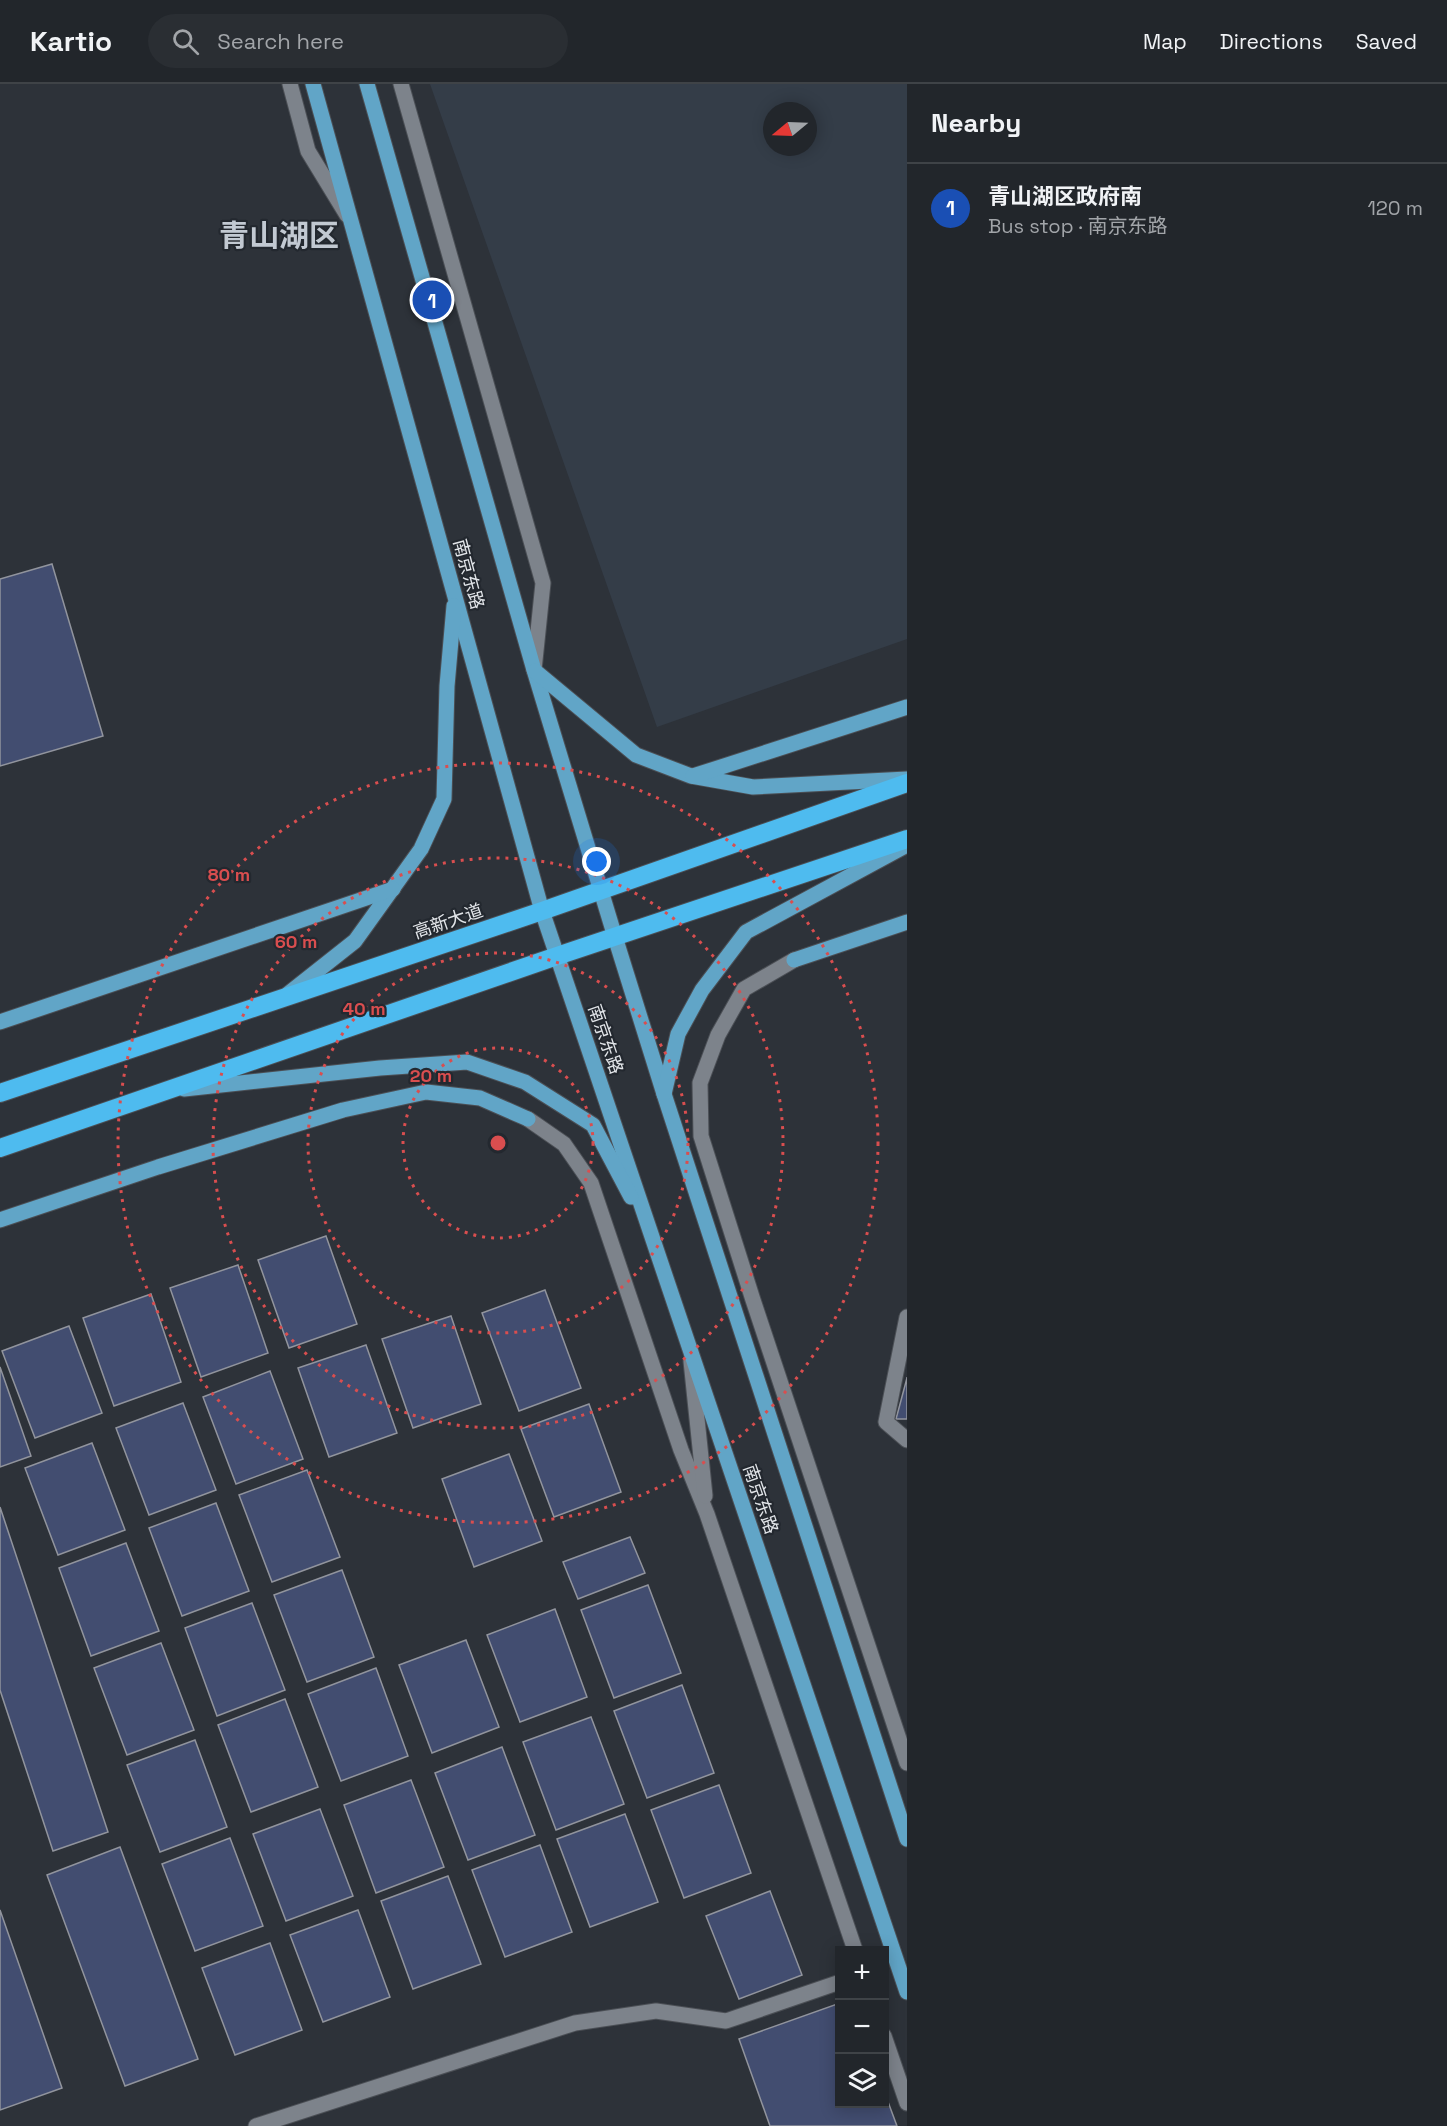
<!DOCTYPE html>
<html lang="en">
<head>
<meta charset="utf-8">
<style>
	body { margin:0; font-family:"Space Grotesk","Noto Sans SC",sans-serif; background:#2a2e33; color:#f1f3f6 }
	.controls { position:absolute; right:18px; bottom:18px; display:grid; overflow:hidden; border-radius:0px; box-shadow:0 3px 15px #0003 }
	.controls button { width:54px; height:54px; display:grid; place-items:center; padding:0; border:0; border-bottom:2px solid #3f4347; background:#22262b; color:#f1f3f6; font:30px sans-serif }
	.compass { position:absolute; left:763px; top:18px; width:54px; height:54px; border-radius:50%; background:#22262b; box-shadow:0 3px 15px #0003; rotate:251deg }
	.you { position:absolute; left:597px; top:778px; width:21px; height:21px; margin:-15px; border:4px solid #fff; border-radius:50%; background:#1a73e8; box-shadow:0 0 0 9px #1a73e833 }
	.badge { display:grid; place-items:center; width:39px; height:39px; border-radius:50%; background:#ea580c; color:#fff; font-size:20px; font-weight:700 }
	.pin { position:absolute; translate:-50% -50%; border:3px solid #fff; box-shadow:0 2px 6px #0006 }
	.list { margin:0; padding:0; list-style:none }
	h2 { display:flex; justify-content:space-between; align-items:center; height:78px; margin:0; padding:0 24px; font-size:26px }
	h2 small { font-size:20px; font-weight:400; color:#a2a5a9 }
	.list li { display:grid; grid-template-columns:39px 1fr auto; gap:18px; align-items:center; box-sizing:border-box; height:90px; padding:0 24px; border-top:2px solid #3f4347 }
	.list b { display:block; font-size:22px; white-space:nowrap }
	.list p { margin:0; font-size:20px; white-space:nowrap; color:#a2a5a9 }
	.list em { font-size:20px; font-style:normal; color:#a2a5a9 }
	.icon { flex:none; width:33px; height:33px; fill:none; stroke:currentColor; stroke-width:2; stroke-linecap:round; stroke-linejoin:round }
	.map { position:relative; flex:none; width:907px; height:2042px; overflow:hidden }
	header { display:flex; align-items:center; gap:36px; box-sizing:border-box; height:84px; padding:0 30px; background:#22262b; border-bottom:2px solid #3f4347 }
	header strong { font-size:28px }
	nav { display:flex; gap:33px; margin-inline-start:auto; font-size:21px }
	.search { width:420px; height:54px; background:#2a2e33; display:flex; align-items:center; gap:15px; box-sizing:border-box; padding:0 21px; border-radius:33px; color:#a2a5a9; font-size:22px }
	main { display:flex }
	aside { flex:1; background:#22262b }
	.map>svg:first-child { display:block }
</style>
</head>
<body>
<header>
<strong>Kartio</strong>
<div class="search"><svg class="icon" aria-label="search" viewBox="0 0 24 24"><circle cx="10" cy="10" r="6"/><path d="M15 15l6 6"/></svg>Search here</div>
<nav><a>Map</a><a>Directions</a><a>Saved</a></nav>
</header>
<main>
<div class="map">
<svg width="907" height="2042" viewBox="0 0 907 2042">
	<rect width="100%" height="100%" fill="#2d3239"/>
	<path fill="#343d48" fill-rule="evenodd" d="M430,0H907V555L657,643ZM772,27H808V63H772Z"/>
	<g fill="#424d70" stroke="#91949d" stroke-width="1.5">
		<path d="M52,480L103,652L0,682V495Z"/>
		<path d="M326,1152L357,1240L289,1264L258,1176Z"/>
		<path d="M238,1181L268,1269L201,1293L170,1204Z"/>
		<path d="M545,1206L581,1304L519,1327L482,1229Z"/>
		<path d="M151,1210L181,1298L114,1322L83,1234Z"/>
		<path d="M451,1232L481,1320L413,1344L382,1255Z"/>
		<path d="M69,1242L102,1329L35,1354L2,1267Z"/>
		<path d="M366,1261L397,1349L329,1373L298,1284Z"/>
		<path d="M0,1283L31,1372L0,1383Z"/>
		<path d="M270,1287L303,1375L236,1400L203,1313Z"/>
		<path d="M907,1293V1335H896L907,1294Z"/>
		<path d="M183,1319L216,1406L149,1431L116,1344Z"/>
		<path d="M589,1320L621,1408L554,1433L521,1345Z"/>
		<path d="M92,1359L125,1446L58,1471L25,1384Z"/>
		<path d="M509,1370L542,1457L474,1483L442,1395Z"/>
		<path d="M307,1386L340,1473L272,1498L239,1411Z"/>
		<path d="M216,1419L249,1507L182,1532L149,1444Z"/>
		<path d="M0,1423L108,1748L53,1767L0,1606Z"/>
		<path d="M630,1453L645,1489L578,1515L563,1478Z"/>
		<path d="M126,1459L159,1547L91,1572L59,1484Z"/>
		<path d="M342,1486L374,1573L307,1598L274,1511Z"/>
		<path d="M648,1501L681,1589L614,1614L581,1526Z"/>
		<path d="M252,1519L285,1606L217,1632L185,1544Z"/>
		<path d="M555,1525L587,1613L520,1638L487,1551Z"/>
		<path d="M466,1556L499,1643L432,1669L399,1581Z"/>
		<path d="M161,1559L194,1646L127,1671L94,1584Z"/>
		<path d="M376,1584L408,1672L341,1697L308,1610Z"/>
		<path d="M682,1601L714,1689L647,1714L614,1627Z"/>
		<path d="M285,1615L318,1703L251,1728L218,1641Z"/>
		<path d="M591,1633L624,1720L556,1746L523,1658Z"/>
		<path d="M195,1656L227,1743L160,1768L127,1681Z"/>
		<path d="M502,1663L535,1751L468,1776L435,1689Z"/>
		<path d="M411,1696L444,1783L376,1809L344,1721Z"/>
		<path d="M719,1701L751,1789L684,1814L651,1726Z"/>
		<path d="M320,1725L353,1812L286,1837L253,1750Z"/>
		<path d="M625,1730L658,1818L590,1843L557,1755Z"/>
		<path d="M230,1754L263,1842L195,1867L162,1780Z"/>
		<path d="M540,1761L572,1848L505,1873L472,1786Z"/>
		<path d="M120,1763L198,1975L125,2002L47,1791Z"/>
		<path d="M448,1792L481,1880L413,1905L381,1817Z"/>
		<path d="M770,1807L802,1891L739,1915L706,1832Z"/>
		<path d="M0,1826L62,2004L0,2026Z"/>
		<path d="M358,1826L390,1913L323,1938L290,1851Z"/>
		<path d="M270,1859L302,1946L235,1971L202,1884Z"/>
		<path d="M840,1919V2020H884V2007L897,2042H770L739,1955Z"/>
	</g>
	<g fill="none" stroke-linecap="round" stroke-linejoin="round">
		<g stroke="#4b4f55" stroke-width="17">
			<g id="minor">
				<path d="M290,0L308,67L347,131"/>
				<path d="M401,0L543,499L534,586"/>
				<path d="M794,876L744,905L718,951L700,999L701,1052L753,1216L907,1679"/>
				<path d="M528,1035L564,1060L591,1099L681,1366L707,1430L855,1866"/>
				<path d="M907,1233L886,1338L907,1356"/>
				<path d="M691,1277L705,1412"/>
				<path d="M884,1952L907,2019"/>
				<path d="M256,2042L575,1939L656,1927L726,1937L840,1898"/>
			</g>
		</g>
		<g stroke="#4b4f55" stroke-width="17">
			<g id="major">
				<path d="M313,0L542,827L907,1908"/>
				<path d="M367,0L534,586L615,853L664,1010L907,1755"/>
				<path d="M535,587L636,671L691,692L753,703L907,695"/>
				<path d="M693,692L907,623"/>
				<path d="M794,876L907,838"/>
				<path d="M288,910L355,857L421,765L444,715L447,602L454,522"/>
				<path d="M0,938L393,805"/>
				<path d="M184,1005L380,984L467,978L525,998L593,1041L631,1113"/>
				<path d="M664,1010L678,950L702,906L746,848L907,761"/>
				<path d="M0,1136L158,1083L343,1026L426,1008L480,1014L528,1035"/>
			</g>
		</g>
		<g stroke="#4b4f55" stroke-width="20">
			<g id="highway">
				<path d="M0,1009L542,827L907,699"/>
				<path d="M0,1064L557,872L907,755"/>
			</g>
		</g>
		<use href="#minor" stroke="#7d838b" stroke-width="15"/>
		<use href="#major" stroke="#61a5c7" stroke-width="15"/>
		<use href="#highway" stroke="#4ebbef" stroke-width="18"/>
	</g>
	<g fill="none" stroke="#d94e4f" stroke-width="3" stroke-dasharray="3 6">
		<circle cx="498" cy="1059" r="95"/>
		<circle cx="498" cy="1059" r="190"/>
		<circle cx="498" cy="1059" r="285"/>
		<circle cx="498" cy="1059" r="380"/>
	</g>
	<g text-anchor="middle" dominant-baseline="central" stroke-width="4.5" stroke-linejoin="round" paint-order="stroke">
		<g font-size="18" fill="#e3e6ea" stroke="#23282f">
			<text transform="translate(469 490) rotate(75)">南京东路</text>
			<text transform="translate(448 837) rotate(-19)">高新大道</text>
			<text transform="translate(606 955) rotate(71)">南京东路</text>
			<text transform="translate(761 1415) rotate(71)">南京东路</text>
		</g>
		<g font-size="30" font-weight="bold" fill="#c2c9d2" stroke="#23282f">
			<text x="279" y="151">青山湖区</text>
		</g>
	</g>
	<circle cx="498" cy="1059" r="9" fill="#d94e4f" stroke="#23282f" stroke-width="3"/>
	<g font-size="18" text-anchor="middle" font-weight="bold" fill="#d94e4f" stroke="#23282f" stroke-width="4.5" stroke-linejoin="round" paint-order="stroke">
		<text x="229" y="797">80 m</text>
		<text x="296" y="864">60 m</text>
		<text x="364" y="931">40 m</text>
		<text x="431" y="998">20 m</text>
	</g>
</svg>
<div class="controls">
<button>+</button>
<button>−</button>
<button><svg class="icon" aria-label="layers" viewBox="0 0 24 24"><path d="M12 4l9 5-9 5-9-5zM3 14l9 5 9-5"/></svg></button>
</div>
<svg class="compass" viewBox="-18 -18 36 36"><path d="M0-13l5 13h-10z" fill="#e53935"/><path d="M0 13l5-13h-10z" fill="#a2a5a9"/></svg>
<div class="you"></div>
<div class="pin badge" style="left:432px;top:216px;background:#1a4fb4">1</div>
</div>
<aside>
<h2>Nearby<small></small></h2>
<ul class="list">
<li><span class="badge" style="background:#1a4fb4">1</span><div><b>青山湖区政府南</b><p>Bus stop · 南京东路</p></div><em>120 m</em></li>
</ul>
</aside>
</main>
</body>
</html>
